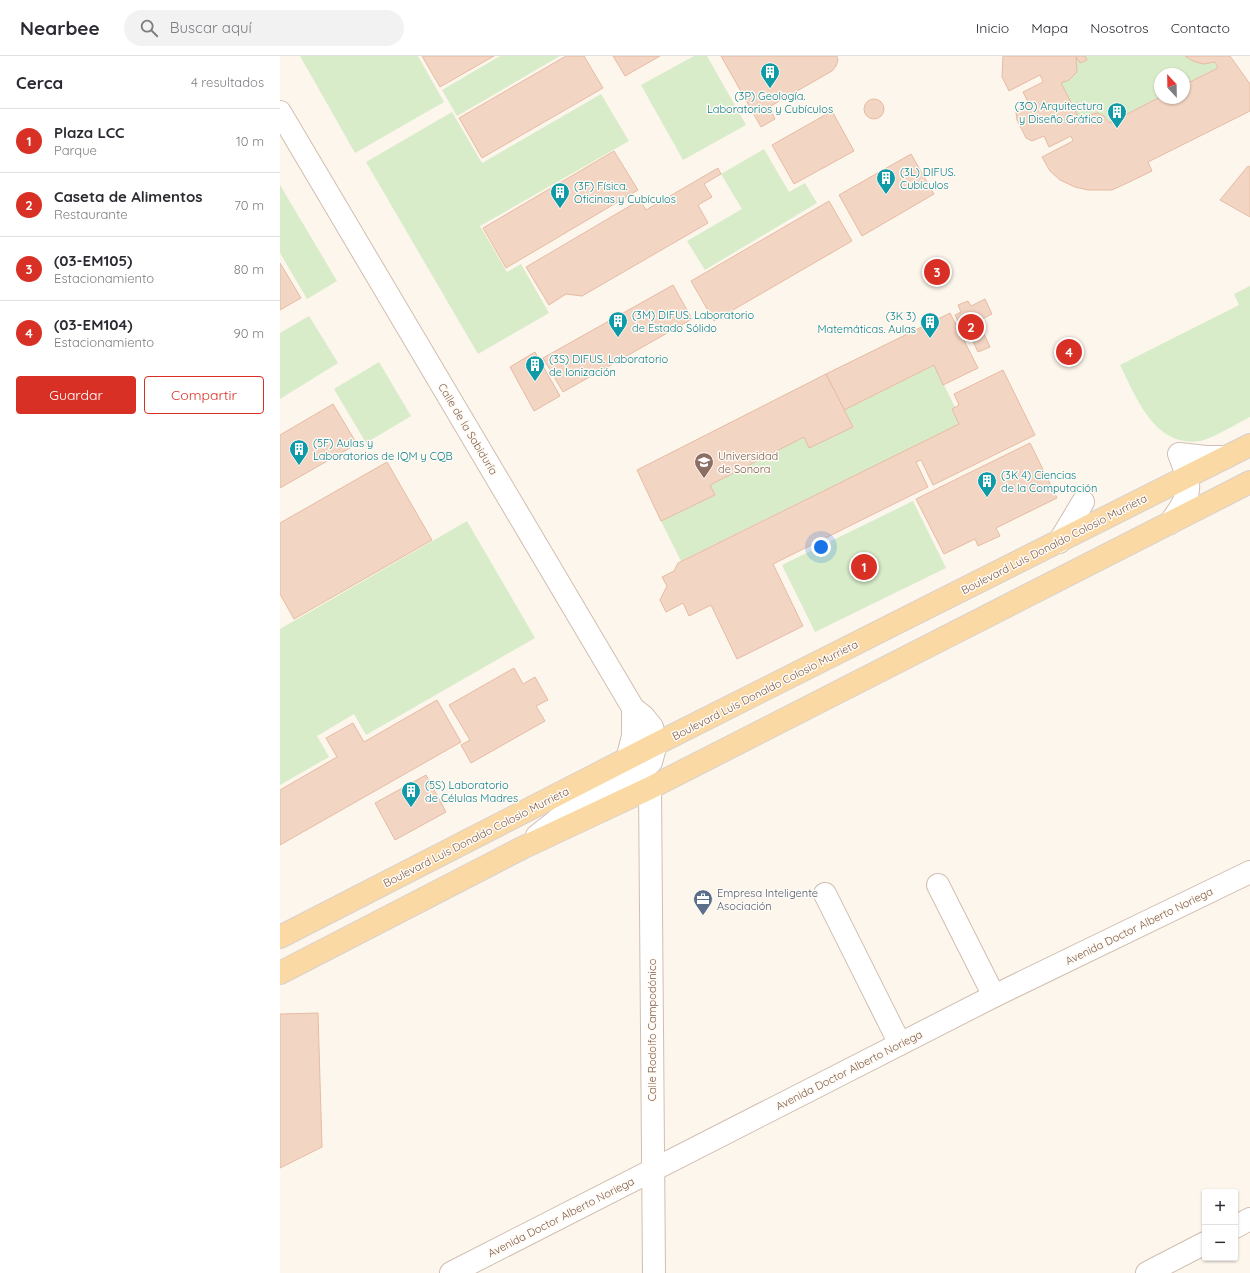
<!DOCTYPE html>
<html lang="es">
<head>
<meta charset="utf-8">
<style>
	body { margin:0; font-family:Quicksand,sans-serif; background:#f2f2f3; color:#2b2b33 }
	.controls { position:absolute; right:12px; bottom:12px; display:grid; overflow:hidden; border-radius:4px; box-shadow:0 1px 3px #0004 }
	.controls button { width:36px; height:36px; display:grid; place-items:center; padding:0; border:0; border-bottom:1px solid #e1e1e2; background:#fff; color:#2b2b33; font:20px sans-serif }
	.compass { position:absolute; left:874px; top:12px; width:36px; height:36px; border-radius:50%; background:#fff; box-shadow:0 1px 3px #0004; rotate:338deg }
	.you { position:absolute; left:541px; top:491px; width:14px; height:14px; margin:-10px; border:3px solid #fff; border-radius:50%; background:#1a73e8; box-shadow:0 0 0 6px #1a73e833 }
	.badge { display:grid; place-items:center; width:26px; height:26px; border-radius:50%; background:#d93025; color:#fff; font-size:13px; font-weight:700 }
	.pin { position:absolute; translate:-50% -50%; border:2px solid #fff; box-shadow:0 1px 4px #0006 }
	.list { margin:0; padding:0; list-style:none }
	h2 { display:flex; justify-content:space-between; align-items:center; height:52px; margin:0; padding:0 16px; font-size:17px }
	h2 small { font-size:13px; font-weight:400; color:#7c7c81 }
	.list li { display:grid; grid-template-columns:26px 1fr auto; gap:12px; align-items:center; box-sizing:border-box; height:64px; padding:0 16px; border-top:1px solid #e1e1e2 }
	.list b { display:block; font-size:15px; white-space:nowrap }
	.list p { margin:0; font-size:13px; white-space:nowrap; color:#7c7c81 }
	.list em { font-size:13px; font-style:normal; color:#7c7c81 }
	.actions { display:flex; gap:8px; padding:12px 16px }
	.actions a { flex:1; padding:9px 0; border:1px solid #d93025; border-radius:4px; text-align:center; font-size:14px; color:#d93025 }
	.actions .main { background:#d93025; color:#fff }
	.icon { flex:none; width:22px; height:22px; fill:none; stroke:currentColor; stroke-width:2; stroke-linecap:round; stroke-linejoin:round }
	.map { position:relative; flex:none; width:970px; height:1217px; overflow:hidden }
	header { display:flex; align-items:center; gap:24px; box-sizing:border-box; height:56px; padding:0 20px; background:#fff; border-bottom:1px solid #e1e1e2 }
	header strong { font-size:19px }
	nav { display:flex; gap:22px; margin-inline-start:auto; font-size:14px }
	.search { width:280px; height:36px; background:#f2f2f3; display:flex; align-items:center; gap:10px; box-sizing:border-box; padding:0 14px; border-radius:22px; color:#7c7c81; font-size:15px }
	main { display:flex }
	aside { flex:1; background:#fff }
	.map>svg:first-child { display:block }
</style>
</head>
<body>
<header>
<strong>Nearbee</strong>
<div class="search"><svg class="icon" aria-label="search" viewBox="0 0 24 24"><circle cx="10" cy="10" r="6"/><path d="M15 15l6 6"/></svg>Buscar aquí</div>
<nav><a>Inicio</a><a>Mapa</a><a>Nosotros</a><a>Contacto</a></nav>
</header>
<main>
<aside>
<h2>Cerca<small>4 resultados</small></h2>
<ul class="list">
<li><span class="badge">1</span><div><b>Plaza LCC</b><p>Parque</p></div><em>10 m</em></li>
<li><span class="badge">2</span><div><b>Caseta de Alimentos</b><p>Restaurante</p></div><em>70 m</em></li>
<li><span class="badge">3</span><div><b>(03-EM105)</b><p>Estacionamiento</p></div><em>80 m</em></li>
<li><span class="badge">4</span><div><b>(03-EM104)</b><p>Estacionamiento</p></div><em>90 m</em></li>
</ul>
<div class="actions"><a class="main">Guardar</a><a>Compartir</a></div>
</aside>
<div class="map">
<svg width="970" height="1217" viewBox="0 0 970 1217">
	<rect width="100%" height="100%" fill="#fdf6ec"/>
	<g fill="#d8ecc9">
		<path d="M20,0H138L164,46L75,97Z"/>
		<path d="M220,0H280L177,60L162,34Z"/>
		<path d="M414,0H427L466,69L403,104L361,29Z"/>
		<path d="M805,0H905C915,7 923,9 935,6L938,12L904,29V18H880V41L830,67C824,54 809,55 800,64L781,27L789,24L797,16L796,1L801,7L807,4Z"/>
		<path d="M321,38L349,85L200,170L227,216L241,208L269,257L198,298L86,106L172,56L202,107Z"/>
		<path d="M484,93L509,136L525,127L537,147L425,214L407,185L462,153L441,118Z"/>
		<path d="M0,129L57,225L27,243L0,197Z"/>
		<path d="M970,230V361C958,367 932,383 920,385C875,392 856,341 840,309L959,249L954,238Z"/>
		<path d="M29,260L58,307L0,343V277Z"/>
		<path d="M99,306L131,360L86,387L54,333Z"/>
		<path d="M654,309L675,351L672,353L679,368L401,505L381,465L435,439L430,429L524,381L529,392L572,371L564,354Z"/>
		<path d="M633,445L666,512L535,576L502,509Z"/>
		<path d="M187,465L255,582L86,679L74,658L37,680L49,701L0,729V573Z"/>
	</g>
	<g fill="#f3d5c3" stroke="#e6bba3">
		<path d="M142,0H214L160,31Z"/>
		<path d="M286,0H304L323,32L202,102L179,62Z"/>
		<path d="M333,0H380L345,20Z"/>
		<path d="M441,0H557L558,4L556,10L552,15L489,51L495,63L481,71Z"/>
		<path d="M723,0H805L807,4L800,7L796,1L797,16L789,24L781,27L800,64L806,59L818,57L824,60L830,67L880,41L904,42V29L938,12L935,6L923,8L913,5L905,0H950L970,28V55L868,106L872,115L843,129L832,134H808L795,131L780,124L770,115L762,101L793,85L791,80L769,91L764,80L752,85L746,82L737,64L736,56L739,52L749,48L743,36L763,26L762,23L760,19L729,35L722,21Z"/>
		<circle cx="594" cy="53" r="10"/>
		<path d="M552,55L574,95L514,128L492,89Z"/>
		<path d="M334,95L358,134L226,212L203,172Z"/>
		<path d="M631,98L654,138L582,180L559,139Z"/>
		<path d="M968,110L970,111V161L940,144Z"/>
		<path d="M438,112L441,118L424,128L432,141L418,149L428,167L302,240L286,238L269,249L246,211L360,144L366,154Z"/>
		<path d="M549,145L572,185L434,265L411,225Z"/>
		<path d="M0,207L21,242L0,254Z"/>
		<path d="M393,229L412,263L283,336L263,302Z"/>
		<path d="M705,243L712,258L698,265L710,291L698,296L689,277L685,279L675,259L681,256L678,249L688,245L691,250Z"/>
		<path d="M670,257L698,312L663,329L654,309L564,354L546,318Z"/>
		<path d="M255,296L280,340L254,355L230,311Z"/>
		<path d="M723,314L755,379L653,429L641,404L636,406L648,431L493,508L523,570L457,603L431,549L409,560L403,547L386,556L380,544L387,530L382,521L394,515L398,507L679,368L672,353L679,349L674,338Z"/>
		<path d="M546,318L573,371L529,392L524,381L430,429L435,439L381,465L357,414Z"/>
		<path d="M53,348L77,388L0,432V379Z"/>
		<path d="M750,387L777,442L716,472L720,480L698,490L695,483L664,498L636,443Z"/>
		<path d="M107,406L152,484L14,563L0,538V467Z"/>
		<path d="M234,612L243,628L255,621L268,644L256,650L265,665L191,707L181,689L190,684L169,649Z"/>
		<path d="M157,644L181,686L0,789V734L57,701L46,682L73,667L84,686Z"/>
		<path d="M146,719L166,756L115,784L95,747Z"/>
		<path d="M38,957L42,1091L0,1112V958Z"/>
	</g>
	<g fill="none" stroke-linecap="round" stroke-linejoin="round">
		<g stroke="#d1beb0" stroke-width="24">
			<g id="minor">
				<path d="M0,56L353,652L363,660L372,671L376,688L371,706L357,719L290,754L257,780"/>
				<path d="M890,467C912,437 913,432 899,398L926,401H946"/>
				<path d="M779,486L803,446"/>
				<path d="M347,704L353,680V652"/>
				<path d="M370,732L374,1217"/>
				<path d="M658,829L714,940"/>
				<path d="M545,838L620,988"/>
				<path d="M955,1171L970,1163"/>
				<path d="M171,1217L714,940L970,816"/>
				<path d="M867,1217L925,1187"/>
			</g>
		</g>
		<g stroke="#dad1cd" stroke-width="24">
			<g id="major">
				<path d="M0,881L376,688L970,389"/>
				<path d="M0,917L242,792L370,732L970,426"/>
			</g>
		</g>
		<use href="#minor" stroke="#fff" stroke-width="22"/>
		<use href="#major" stroke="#fbd9a5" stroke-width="22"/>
	</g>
	<defs>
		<g id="building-pin" transform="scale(1)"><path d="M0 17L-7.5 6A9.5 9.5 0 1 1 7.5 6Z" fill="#0f9aa8" stroke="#fffaf3"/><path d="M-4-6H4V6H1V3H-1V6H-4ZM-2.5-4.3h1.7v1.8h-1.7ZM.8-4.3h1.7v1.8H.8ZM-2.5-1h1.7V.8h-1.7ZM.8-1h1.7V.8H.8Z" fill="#fff"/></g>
		<g id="university-pin" transform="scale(1)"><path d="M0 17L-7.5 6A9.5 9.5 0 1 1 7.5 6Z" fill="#8d6e63" stroke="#fffaf3"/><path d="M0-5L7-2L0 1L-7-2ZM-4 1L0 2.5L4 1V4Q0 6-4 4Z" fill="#fff"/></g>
		<g id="office-pin" transform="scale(1)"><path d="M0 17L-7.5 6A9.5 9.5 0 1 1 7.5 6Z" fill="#5c6f8a" stroke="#fffaf3"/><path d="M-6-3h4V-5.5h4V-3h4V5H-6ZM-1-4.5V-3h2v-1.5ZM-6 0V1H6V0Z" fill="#fff"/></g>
	</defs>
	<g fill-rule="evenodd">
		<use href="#building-pin" x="490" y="16"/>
		<use href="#building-pin" x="837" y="56"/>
		<use href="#building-pin" x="606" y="122"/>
		<use href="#building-pin" x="280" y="136"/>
		<use href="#building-pin" x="338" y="265"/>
		<use href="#building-pin" x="650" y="266"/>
		<use href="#building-pin" x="255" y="309"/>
		<use href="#building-pin" x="19" y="393"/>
		<use href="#university-pin" x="424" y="406"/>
		<use href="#building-pin" x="707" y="425"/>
		<use href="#building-pin" x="131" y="735"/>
		<use href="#office-pin" x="423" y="843"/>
	</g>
	<g text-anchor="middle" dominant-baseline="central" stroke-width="3" stroke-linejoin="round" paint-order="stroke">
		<g font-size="11" fill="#0d838f" stroke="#fffaf3" text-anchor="start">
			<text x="490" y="40" text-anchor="middle">(3P) Geología.<tspan x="490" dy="13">Laboratorios y Cubículos</tspan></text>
			<text x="823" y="50" text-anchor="end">(3O) Arquitectura<tspan x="823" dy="13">y Diseño Gráfico</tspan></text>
			<text x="620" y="116">(3L) DIFUS.<tspan x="620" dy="13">Cubículos</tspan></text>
			<text x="294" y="130">(3F) Física.<tspan x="294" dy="13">Oficinas y Cubículos</tspan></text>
			<text x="352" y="259">(3M) DIFUS. Laboratorio<tspan x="352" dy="13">de Estado Sólido</tspan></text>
			<text x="636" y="260" text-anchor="end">(3K 3)<tspan x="636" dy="13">Matemáticas. Aulas</tspan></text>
			<text x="269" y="303">(3S) DIFUS. Laboratorio<tspan x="269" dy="13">de Ionización</tspan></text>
			<text x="33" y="387">(5F) Aulas y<tspan x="33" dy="13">Laboratorios de IQM y CQB</tspan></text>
			<text x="721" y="419">(3K 4) Ciencias<tspan x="721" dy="13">de la Computación</tspan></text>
			<text x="145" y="729">(5S) Laboratorio<tspan x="145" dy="13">de Células Madres</tspan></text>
		</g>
		<g font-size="11" fill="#7a5c4d" stroke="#fffaf3">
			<text transform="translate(188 373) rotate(59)">Calle de la Sabiduría</text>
			<text transform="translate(774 488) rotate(-27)">Boulevard Luis Donaldo Colosio Murrieta</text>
			<text transform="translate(485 634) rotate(-27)">Boulevard Luis Donaldo Colosio Murrieta</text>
			<text transform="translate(196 781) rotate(-27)">Boulevard Luis Donaldo Colosio Murrieta</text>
			<text transform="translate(859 870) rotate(-26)">Avenida Doctor Alberto Noriega</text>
			<text transform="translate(372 974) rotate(-90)">Calle Rodolfo Campodónico</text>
			<text transform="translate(569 1014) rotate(-27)">Avenida Doctor Alberto Noriega</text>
			<text transform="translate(281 1161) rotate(-27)">Avenida Doctor Alberto Noriega</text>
		</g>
		<g font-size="11" fill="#785e54" stroke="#fffaf3" text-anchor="start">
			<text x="438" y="400">Universidad<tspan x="438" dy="13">de Sonora</tspan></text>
		</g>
		<g font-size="11" fill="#4e5e75" stroke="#fffaf3" text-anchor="start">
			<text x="437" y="837">Empresa Inteligente<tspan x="437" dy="13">Asociación</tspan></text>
		</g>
	</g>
</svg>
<div class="controls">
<button>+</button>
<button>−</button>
</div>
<svg class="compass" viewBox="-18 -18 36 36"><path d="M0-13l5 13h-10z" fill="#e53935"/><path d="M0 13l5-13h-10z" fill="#7c7c81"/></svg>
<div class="you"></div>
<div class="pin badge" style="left:584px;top:511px">1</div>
<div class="pin badge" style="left:691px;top:271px">2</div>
<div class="pin badge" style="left:657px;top:216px">3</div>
<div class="pin badge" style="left:789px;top:296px">4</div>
</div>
</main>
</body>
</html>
